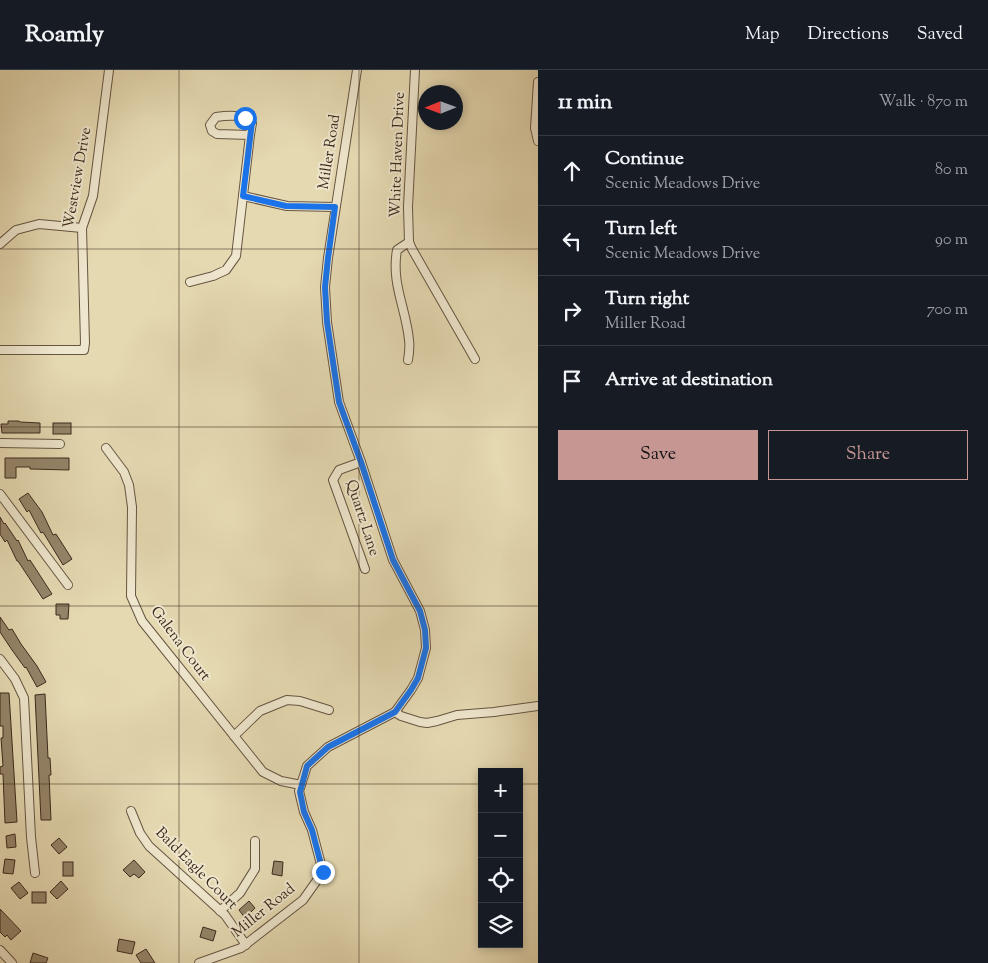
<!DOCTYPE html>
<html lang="en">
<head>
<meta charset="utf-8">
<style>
	body { margin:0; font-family:"Sorts Mill Goudy",serif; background:#20242c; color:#f1f3f6 }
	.controls { position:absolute; right:15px; bottom:15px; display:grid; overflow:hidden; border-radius:0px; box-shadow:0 2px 8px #0003 }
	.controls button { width:45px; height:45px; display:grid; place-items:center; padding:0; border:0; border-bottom:1px solid #363941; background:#171b24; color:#f1f3f6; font:25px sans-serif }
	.compass { position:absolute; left:418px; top:15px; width:45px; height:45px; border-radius:50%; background:#171b24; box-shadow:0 2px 8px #0003; rotate:269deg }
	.stop { position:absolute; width:15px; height:15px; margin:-11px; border:4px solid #1a73e8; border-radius:50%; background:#fff }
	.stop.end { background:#1a73e8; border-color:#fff; box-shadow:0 1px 5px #0008 }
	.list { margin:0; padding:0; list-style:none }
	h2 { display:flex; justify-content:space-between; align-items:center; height:65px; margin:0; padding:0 20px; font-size:21px }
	h2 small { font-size:16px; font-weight:400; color:#9ea1a6 }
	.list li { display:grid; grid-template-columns:32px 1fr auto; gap:15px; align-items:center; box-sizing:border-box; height:70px; padding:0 20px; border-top:1px solid #363941 }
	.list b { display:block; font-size:19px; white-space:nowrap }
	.list p { margin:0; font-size:16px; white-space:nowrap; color:#9ea1a6 }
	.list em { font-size:16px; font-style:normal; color:#9ea1a6 }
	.actions { display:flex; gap:10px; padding:15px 20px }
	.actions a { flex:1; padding:11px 0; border:1px solid #c59692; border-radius:0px; text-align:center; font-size:18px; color:#c59692 }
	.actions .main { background:#c59692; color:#111 }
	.icon { flex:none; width:28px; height:28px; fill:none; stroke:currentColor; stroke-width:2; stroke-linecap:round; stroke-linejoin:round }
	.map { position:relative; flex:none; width:538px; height:893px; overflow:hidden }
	header { display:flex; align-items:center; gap:30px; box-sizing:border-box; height:70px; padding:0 25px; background:#171b24; border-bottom:1px solid #363941 }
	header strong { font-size:24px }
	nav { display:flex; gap:28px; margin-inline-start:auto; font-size:18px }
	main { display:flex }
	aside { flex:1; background:#171b24 }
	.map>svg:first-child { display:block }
</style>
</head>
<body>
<header>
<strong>Roamly</strong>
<nav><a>Map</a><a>Directions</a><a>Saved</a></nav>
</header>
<main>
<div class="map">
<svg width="538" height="893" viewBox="0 0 538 893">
	<rect width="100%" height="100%" fill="#e5d9b2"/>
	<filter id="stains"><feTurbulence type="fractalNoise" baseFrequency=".004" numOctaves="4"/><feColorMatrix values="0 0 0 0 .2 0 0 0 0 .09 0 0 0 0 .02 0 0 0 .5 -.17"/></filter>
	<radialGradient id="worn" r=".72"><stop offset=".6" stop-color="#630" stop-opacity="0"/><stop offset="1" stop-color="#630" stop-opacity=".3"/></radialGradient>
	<g fill="#94856a" stroke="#3c291c">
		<path d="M8,351H19L20,352L40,353V363H2L1,354H8Z"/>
		<rect x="53" y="353" width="18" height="11"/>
		<path d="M5,388H69V400L30,399V397H16V408H5Z"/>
		<path d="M28,423L42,442L53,465L56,464L72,489L63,495L43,462L41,463L29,440L27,442L19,429Z"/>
		<path d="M0,447L4,454L5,453L17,471L18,470L28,491L30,490L52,524L43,529L18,491H17L7,470L5,472L0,464Z"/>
		<path d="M56,534H69L68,549H60V545H56Z"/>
		<path d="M0,547L9,560L12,559L21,574L37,596L46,612L37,617L26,597L25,598L12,580L0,562Z"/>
		<path d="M0,623H9L17,752L5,753L3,704H0V697L3,696L1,668H3V656H0Z"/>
		<path d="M45,624L48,688H50L51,705H49L51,750H41L35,625Z"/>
		<path d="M15,764L16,777L7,778L6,766Z"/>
		<path d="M59,768L67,777L59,784L51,775Z"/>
		<path d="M5,789L15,790L13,804L3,803Z"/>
		<path d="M134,790L145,802L139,808L134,804L130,807L123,800Z"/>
		<path d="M274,791L283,792L282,806L272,804Z"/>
		<rect x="63" y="792" width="10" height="14"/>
		<path d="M61,811L68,819L57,829L50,822Z"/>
		<path d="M19,812L28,823L20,829L11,818Z"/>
		<rect x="32" y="822" width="14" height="11"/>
		<path d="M249,831L255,838L245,848L239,840Z"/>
		<path d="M0,839L21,861L11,870L7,865L5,867L0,862Z"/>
		<path d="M203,857L216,861L213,871L200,867Z"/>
		<path d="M119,869L135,872L132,884L117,881Z"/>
		<path d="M146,879L155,893H141L136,885Z"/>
		<path d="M33,883L48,888L46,893H30Z"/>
	</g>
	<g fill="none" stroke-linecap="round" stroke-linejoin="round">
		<g stroke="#665542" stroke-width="10">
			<g id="minor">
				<path d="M415,0L408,137L409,172L412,179L475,289"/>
				<path d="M538,12L535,58L538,71"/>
				<path d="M243,126L287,136L335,137"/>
				<path d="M0,174L16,160L39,154L82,158"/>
				<path d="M190,212L213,206L226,200L236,186L250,65L252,53C241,44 229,45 216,47L210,55L212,61L217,64L250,65"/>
				<path d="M0,280H84L85,273L82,158L93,126L109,0"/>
				<path d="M408,290C409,284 410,277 409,270C406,238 391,214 397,180L409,172"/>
				<path d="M0,373L60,374"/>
				<path d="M106,378L124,402L129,415L132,437L131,526L142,551L263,702L281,711L301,715"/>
				<path d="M361,392L339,400L333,410L365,499"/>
				<path d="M0,424L68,515"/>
				<path d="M0,589L15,609L24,628L31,767L35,803"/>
				<path d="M395,642L401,646L420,652L427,653L437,651L457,645L494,642L538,636"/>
				<path d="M234,666L260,641L287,630L300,631L329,640"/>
				<path d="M131,741L140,763L149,776L225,845L246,875"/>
				<path d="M220,841L240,823L255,799V771"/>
				<path d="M0,880L12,893"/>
				<path d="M199,893L241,878L303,830L323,802L312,760L304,742L299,721L307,696L328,677L395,642L411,620L418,608L426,578L425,560L420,541L393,490L361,392L339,332L327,252L325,217L328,188L357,0"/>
			</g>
		</g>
		<use href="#minor" stroke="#eee6cd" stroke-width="8"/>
	</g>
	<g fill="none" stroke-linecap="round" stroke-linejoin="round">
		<path stroke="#1a73e8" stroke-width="6" d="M245,48L252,52L243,126L286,136L335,137L328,188L325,217L327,252L339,332L361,392L393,490L420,541L425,560L426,578L418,608L411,620L395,642L328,677L307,696L300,722L304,742L312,760L323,802"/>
	</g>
	<path fill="none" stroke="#3c291c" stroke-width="1" stroke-opacity="0.55" d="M179,0V893M359,0V893M0,179H538M0,357H538M0,536H538M0,714H482M519,714H538"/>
	<g text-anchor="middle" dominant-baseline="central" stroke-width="4" stroke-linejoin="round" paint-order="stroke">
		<g font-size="15" fill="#3c291c" stroke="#eee6cd">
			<text transform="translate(330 82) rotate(-81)">Miller Road</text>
			<text transform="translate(398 85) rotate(-88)">White Haven Drive</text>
			<text transform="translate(78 108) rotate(-80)">Westview Drive</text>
			<text transform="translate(362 448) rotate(72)">Quartz Lane</text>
			<text transform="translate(180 574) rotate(53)">Galena Court</text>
			<text transform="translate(196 799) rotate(45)">Bald Eagle Court</text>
			<text transform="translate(264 841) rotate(-39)">Miller Road</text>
		</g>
	</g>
	<rect width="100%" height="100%" filter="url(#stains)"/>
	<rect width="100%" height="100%" fill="url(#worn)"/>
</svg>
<div class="controls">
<button>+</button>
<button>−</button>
<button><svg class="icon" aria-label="locate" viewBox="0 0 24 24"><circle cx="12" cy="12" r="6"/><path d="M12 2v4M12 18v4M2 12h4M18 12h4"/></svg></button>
<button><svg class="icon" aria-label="layers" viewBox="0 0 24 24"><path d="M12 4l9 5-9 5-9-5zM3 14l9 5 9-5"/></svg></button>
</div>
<svg class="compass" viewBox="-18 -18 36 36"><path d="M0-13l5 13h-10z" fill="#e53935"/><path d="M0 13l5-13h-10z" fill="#9ea1a6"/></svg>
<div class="stop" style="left:245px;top:48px"></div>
<div class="stop end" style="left:323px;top:802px"></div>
</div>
<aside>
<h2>11 min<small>Walk · 870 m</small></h2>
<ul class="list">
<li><svg class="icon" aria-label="ahead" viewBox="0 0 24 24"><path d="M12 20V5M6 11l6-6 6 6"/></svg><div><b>Continue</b><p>Scenic Meadows Drive</p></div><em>80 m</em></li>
<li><svg class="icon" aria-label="left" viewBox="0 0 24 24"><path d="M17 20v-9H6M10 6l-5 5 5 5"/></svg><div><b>Turn left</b><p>Scenic Meadows Drive</p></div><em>90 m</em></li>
<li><svg class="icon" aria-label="right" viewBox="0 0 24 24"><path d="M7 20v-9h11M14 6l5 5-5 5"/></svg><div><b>Turn right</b><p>Miller Road</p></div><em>700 m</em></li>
<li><svg class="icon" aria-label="arrive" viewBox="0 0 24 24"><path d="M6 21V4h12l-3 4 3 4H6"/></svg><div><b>Arrive at destination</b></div></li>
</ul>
<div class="actions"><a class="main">Save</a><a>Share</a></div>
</aside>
</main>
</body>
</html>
